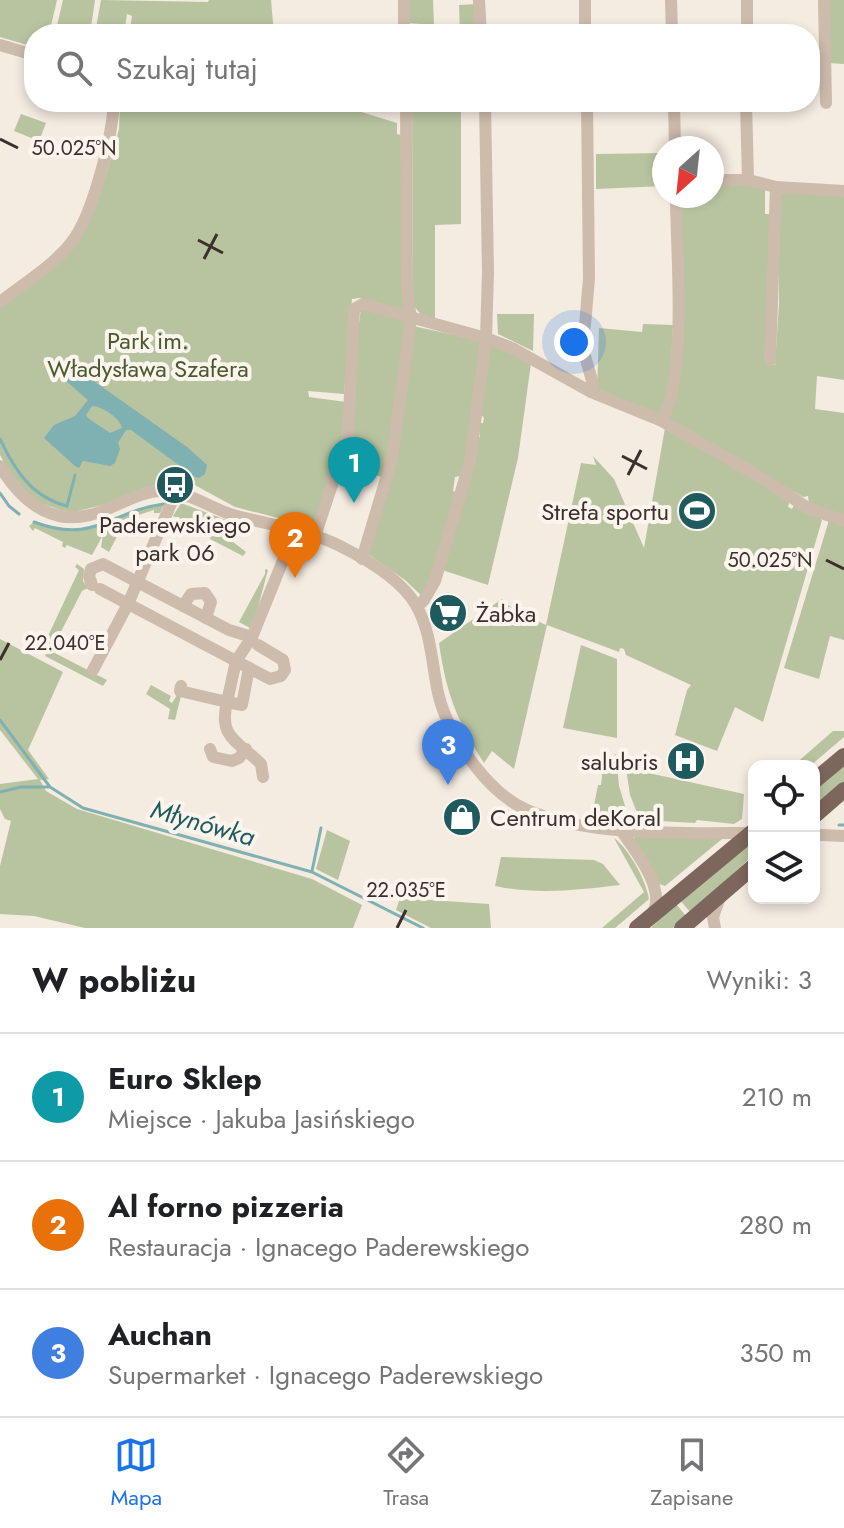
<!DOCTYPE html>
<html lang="pl">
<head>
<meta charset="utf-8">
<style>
	body { margin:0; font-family:Jost,sans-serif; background:#f6f6f6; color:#202124 }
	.controls { position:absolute; right:24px; bottom:24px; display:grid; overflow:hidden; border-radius:16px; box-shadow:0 4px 12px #0003 }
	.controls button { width:72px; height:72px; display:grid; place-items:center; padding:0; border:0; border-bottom:2px solid #e0e0e0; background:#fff; color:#202124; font:40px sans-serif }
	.compass { position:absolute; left:652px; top:136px; width:72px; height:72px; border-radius:50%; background:#fff; box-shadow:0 4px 12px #0003; rotate:207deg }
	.you { position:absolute; left:574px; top:342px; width:28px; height:28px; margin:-20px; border:6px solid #fff; border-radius:50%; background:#1a73e8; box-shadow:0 0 0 12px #1a73e833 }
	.badge { display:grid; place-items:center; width:52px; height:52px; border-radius:50%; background:#1a73e8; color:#fff; font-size:26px; font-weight:700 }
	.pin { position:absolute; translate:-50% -66px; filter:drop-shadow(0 2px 4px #0008) }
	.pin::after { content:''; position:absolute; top:42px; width:28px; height:24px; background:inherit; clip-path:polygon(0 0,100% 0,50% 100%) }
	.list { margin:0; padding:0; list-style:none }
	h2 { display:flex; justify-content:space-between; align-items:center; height:104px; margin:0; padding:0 32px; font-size:34px }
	h2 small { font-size:26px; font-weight:400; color:#757577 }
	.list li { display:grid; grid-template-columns:52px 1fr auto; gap:24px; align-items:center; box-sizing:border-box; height:128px; padding:0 32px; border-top:2px solid #e0e0e0 }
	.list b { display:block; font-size:30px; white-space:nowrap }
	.list p { margin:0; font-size:26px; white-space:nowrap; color:#757577 }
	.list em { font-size:26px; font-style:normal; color:#757577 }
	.icon { flex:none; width:44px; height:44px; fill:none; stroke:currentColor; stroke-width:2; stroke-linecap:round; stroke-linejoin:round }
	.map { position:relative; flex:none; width:844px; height:928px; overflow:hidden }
	.search { position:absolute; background:#fff; box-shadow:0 4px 12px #0003; left:24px; right:24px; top:24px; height:88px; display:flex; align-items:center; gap:20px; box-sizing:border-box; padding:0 28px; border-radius:32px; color:#757577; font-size:30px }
	.sheet { height:488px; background:#fff }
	nav { display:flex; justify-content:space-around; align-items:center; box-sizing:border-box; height:112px; border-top:2px solid #e0e0e0; background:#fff; font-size:22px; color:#757577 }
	nav a { display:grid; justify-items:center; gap:4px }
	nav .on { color:#1a73e8 }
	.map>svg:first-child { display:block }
</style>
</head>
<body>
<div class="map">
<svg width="844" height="928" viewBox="0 0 844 928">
	<rect width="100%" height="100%" fill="#f4ebe1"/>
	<g fill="#b8c4a0">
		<path d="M0,0H57L49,34H34V47L0,37Z"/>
		<path d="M63,0H95L90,34H55Z"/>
		<path d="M101,0L208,2L209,0H271L274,34H238L197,27L196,34H129L132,16L127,14L124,34H95Z"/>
		<path d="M407,0H433L434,25L407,23Z"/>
		<path d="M829,0H844V64L829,63Z"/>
		<path d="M477,4L479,34H460L459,5Z"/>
		<path d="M120,102H329L397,123V134L401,135L405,312L360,298L352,299L344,394L308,391L309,397L346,402L341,447L335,455L337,459L313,527L235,507L193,484L166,483L143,488L106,504L74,512L61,510L37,502L13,479L0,455V306L69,250L106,175L119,129Z"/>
		<path d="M412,102H461V224L435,225V320L423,317L413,305Z"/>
		<path d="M21,114L46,123L39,141L14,131Z"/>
		<path d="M664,153V186L596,189V154Z"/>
		<path d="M712,183L765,186V214H773L767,363L775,365L779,304V196L783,193L844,196V380L817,376L815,409L844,413V516L809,505L808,496L803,497L796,493L671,425L667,417L674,389L679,196H712Z"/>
		<path d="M361,308L404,320L408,326L385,478L341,465Z"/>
		<path d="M497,314H534L533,351L498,334Z"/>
		<path d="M643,324L673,325L670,388L659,414L597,391L599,328L642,332Z"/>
		<path d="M413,326L482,341L464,475L455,477L453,491L459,493L434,576L423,597L405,580L368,554Z"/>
		<path d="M489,343L531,363L518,458L488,585L442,570L476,439L480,437L478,423H483L484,418L479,412Z"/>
		<path d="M665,428L790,500L788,507L792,509L794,505L810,515L819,517L822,520L763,722L735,707L717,751L675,735L687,690L691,685L626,655L624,649L620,648L619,652L547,625L514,769L492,751L484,763C457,721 446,693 439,643L502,599L515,611L546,625L581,463L596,465L593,456L614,479L644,548Z"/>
		<path d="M181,503L229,521L234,520L228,538L246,552L243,556L210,539L211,535L173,516Z"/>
		<path d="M164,504L160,513H154V510L126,519L109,552L101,547L103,535L92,555L67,545L65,548L62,546L63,542L35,528L33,531L29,526L34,522C99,545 107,511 164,504Z"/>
		<path d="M829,520L844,523V640L830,636L819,679L784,668Z"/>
		<path d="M77,564L84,569L83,581L88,588L82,591L51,651L107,680L103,686L45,656L48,649L46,647L50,638L48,636L79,570L75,567Z"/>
		<path d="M265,569L268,570L252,629L239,622L265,574Z"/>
		<path d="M0,639L63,672L28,750L49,779L40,780L46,791L77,809L312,879L362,905L353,928H85L34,916L0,914V866L11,821L5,819L0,809V784L38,779L0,730Z"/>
		<path d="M581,645L617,659V738L563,728Z"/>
		<path d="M151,685L171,696L169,701L172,703L179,692L181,696L175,720L168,719L170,709L146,694Z"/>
		<path d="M833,731H844V737L810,766H793Z"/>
		<path d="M616,754L619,786L629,819L591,820L598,785H601L602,776L599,763Z"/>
		<path d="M844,762V784L814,809V787Z"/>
		<path d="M626,768L744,794L742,819L734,824L697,820L695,823L640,820L630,795Z"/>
		<path d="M327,830L350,841L338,880L316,869Z"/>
		<path d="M636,834L722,839L665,886L659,884L636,844L634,838Z"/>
		<path d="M614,838C629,849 646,880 649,899L615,928H602L644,892Z"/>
		<path d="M754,840L753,855L691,913L679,899Z"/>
		<path d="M501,857L594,860L603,864L620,885C578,890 537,895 495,886Z"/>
		<path d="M400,898L489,904L491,928H431L396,910Z"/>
		<path d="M675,903L687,917L673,928H651Z"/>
	</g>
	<path fill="#7fb0b2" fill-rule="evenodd" d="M71,369L81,372L187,447L207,465L205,474L199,478L195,477L131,430H126L118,443L120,449L115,463L110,466L83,461L79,468L75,466L44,438L54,425L75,416L88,400L66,381V374ZM92,406C102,406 121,419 122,428L110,433L88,418L86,415Z"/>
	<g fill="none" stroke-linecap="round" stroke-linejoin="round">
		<g stroke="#7fb0b2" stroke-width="3">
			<path d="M0,439C15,471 32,497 67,506"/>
			<path d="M0,493L9,506L19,514"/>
			<path d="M67,506L75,475"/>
			<path d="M34,522C95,545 110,511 164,504"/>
			<path d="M0,720L50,787L83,808L312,872L423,928"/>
			<path d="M0,792L21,787H48"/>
			<path d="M839,825H844"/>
			<path d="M312,871L321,828"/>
		</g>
		<g stroke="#cdbbac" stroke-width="12">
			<path d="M404,0V34"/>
			<path d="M479,0L481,34"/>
			<path d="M585,0V34"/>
			<path d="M671,0L672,34"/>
			<path d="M824,0L826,103"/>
			<path d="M747,34V0"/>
			<path d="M0,45L34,55"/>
			<path d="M587,102L589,278L583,349L593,384L591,392"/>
			<path d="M674,102L675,148"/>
			<path d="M746,102L748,180"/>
			<path d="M712,180H748L776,187L844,191"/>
			<path d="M0,302C23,284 53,266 71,243C93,216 112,137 114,102"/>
			<path d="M770,360L776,187"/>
			<path d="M662,421C688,371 676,254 676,196"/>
			<path d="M0,466C24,506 58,530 105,510C125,502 145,489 168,491C189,493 210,507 230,514C267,525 306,529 340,546C366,559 401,579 416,605C431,631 432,664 438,693C448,735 486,792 527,810C588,837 687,833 754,833"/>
			<path d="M315,536L348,437L354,309L363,304L486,338L512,348L591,392L662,421L755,474L808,508L844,521"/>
			<path d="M362,559L392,459L411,319L407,289L406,102"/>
			<path d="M92,585L89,576L91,569L103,564L229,630L252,637L236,661L100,589"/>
			<path d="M183,606L191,594L205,593L211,602L206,618"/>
			<path d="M417,607L424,600L435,581L470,461L486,338L488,272L485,102"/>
			<path d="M252,637L295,531"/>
			<path d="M249,668L242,705L227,702C218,738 238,741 261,764L263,777"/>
			<path d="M93,670L128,604L176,492"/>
			<path d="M181,686L180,691L227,702L236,661L270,679L281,676L285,670L283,660L258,645"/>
			<path d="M210,749L213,757L232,761L239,758L246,749"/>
			<path d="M620,829C634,849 668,891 652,914"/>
			<path d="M821,835L844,836"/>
			<path d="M715,928L713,917L720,897"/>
		</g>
		<g stroke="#7d675c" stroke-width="16">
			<path d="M814,781L844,756"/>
			<path d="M814,816L844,790"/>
			<path d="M637,928L754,831"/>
			<path d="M682,928L754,866"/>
		</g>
	</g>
	<path fill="none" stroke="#3b302b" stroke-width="3" d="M0,139L18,148M198,240L223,253M204,259L217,234M622,456L647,469M628,475L641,450M826,560L844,569M0,660L9,643M397,928L406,910"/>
	<defs>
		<g id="bus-disc" transform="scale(2)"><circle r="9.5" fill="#1f5a5e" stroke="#fbf5ee"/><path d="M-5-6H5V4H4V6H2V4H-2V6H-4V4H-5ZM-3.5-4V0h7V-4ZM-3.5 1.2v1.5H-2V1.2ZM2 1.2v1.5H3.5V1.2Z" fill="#fff"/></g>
		<g id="stadium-disc" transform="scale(2)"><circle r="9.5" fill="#1f5a5e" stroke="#fbf5ee"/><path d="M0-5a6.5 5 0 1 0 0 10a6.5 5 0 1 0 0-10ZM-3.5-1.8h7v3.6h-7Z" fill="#fff"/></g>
		<g id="supermarket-disc" transform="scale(2)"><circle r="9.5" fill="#1f5a5e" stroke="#fbf5ee"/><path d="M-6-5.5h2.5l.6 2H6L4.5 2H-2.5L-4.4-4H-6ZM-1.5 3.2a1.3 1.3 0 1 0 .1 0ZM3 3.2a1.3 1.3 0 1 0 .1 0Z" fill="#fff"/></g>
		<g id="hospital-disc" transform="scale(2)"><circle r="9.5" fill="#1f5a5e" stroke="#fbf5ee"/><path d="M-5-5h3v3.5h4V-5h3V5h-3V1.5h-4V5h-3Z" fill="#fff"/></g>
		<g id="shop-disc" transform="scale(2)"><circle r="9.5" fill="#1f5a5e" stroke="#fbf5ee"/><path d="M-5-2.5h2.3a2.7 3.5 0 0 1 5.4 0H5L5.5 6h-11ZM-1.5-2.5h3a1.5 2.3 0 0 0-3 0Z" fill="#fff"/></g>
	</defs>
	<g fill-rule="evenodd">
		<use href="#bus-disc" x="175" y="485"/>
		<use href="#stadium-disc" x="697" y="511"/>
		<use href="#supermarket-disc" x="448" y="613"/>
		<use href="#hospital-disc" x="686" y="761"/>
		<use href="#shop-disc" x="462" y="817"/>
	</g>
	<g text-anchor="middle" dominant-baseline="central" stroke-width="8" stroke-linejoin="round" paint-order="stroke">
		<g font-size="24" fill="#4a5a2e" stroke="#fbf5ee">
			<text x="148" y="340">Park im.<tspan x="148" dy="28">Władysława Szafera</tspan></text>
		</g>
		<g font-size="24" fill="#3b302b" stroke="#fbf5ee" text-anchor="end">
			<text x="669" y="511">Strefa sportu</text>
			<text x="175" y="524" text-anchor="middle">Paderewskiego<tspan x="175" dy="28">park 06</tspan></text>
			<text x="476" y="613" text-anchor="start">Żabka</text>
			<text x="658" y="761">salubris</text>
			<text x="490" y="817" text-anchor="start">Centrum deKoral</text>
		</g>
		<g font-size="26" font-style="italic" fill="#1f5a5e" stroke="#fbf5ee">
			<text transform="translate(203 823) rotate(16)">Młynówka</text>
		</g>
	</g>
	<g font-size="20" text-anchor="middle" fill="#3b302b" stroke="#fbf5ee" stroke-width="8" stroke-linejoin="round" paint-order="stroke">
		<text x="74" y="155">50.025°N</text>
		<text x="770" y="567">50.025°N</text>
		<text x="65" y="650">22.040°E</text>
		<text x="406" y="897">22.035°E</text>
	</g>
</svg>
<div class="controls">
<button><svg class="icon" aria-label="locate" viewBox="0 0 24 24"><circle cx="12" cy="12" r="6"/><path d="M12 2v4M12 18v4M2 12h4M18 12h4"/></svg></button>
<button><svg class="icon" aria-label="layers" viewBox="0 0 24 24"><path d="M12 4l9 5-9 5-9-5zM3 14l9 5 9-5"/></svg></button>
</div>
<svg class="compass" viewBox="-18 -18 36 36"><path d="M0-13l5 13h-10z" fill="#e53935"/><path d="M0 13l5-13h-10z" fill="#757577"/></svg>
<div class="you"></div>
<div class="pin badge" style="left:354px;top:503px;background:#0f9aa8">1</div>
<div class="pin badge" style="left:295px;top:578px;background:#e8710a">2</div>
<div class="pin badge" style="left:448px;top:785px;background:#3f7fe0">3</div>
<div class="search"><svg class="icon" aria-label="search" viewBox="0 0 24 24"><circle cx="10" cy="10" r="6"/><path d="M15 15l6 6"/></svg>Szukaj tutaj</div>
</div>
<section class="sheet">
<h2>W pobliżu<small>Wyniki: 3</small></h2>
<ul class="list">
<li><span class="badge" style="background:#0f9aa8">1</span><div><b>Euro Sklep</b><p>Miejsce · Jakuba Jasińskiego</p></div><em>210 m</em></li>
<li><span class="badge" style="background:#e8710a">2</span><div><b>Al forno pizzeria</b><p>Restauracja · Ignacego Paderewskiego</p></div><em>280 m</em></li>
<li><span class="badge" style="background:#3f7fe0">3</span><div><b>Auchan</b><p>Supermarket · Ignacego Paderewskiego</p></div><em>350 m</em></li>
</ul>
</section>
<nav>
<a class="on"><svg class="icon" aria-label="map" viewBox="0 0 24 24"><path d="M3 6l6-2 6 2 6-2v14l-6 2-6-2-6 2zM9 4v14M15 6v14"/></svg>Mapa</a>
<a><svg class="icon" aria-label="directions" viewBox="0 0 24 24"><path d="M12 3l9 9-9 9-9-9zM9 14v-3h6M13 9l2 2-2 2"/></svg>Trasa</a>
<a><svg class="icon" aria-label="saved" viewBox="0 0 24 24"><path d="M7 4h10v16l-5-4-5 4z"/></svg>Zapisane</a>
</nav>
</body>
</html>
